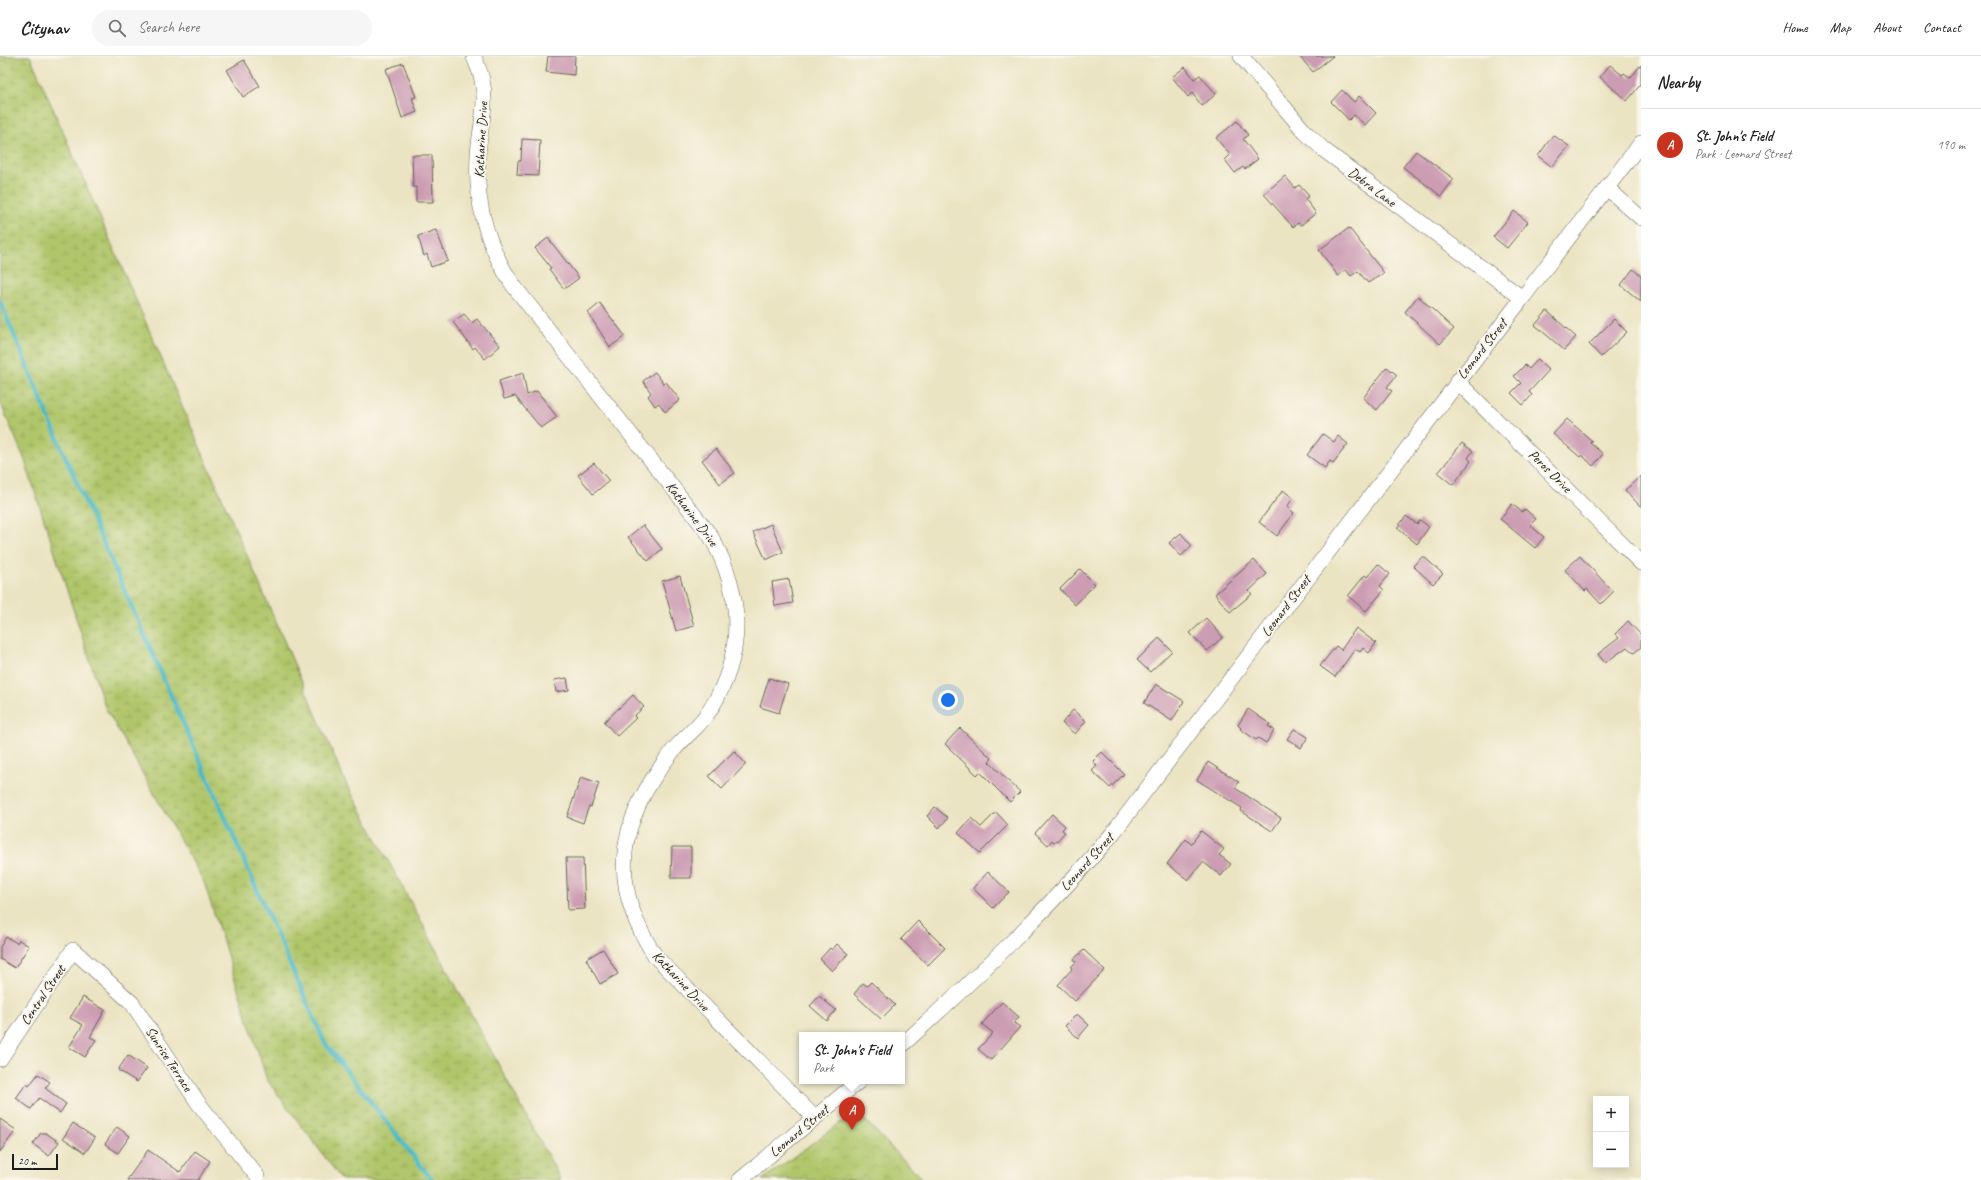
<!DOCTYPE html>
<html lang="en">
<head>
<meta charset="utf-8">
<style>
	body { margin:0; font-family:Caveat,sans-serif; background:#f6f6f6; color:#202124 }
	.controls { position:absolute; right:12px; bottom:12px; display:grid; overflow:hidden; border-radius:0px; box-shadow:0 2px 10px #0003 }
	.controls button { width:36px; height:36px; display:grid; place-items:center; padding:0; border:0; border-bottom:1px solid #e0e0e0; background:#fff; color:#202124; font:20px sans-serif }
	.scale { position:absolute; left:12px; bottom:10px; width:46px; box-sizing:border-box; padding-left:4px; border:2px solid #1c1c1c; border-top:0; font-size:11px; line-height:14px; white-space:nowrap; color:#1c1c1c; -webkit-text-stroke:3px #fbf7ec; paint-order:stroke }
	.you { position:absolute; left:948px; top:644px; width:14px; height:14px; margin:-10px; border:3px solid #fff; border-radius:50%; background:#1a73e8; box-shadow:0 0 0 6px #1a73e833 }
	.badge { display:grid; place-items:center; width:26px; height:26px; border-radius:50%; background:#c8321e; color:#fff; font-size:13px; font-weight:700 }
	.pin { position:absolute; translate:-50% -33px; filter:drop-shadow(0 1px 2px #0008) }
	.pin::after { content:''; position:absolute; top:21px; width:14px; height:12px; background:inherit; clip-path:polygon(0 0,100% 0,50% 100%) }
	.popup { position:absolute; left:799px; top:976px; width:106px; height:52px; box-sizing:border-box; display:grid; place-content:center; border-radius:0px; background:#fff; filter:drop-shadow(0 1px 3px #0005); font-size:13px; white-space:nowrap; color:#757577 }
	.popup b { font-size:15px; color:#202124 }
	.popup::after { content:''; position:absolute; left:50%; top:100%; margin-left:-8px; border:8px solid transparent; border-top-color:#fff }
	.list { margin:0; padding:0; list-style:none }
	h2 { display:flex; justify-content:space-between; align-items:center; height:52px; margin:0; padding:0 16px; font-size:17px }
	h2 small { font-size:13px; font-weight:400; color:#757577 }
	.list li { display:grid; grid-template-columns:26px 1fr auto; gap:12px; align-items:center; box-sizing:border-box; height:72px; padding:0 16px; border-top:1px solid #e0e0e0 }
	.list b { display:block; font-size:15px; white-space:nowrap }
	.list p { margin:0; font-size:13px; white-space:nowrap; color:#757577 }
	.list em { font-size:13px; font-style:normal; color:#757577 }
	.icon { flex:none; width:22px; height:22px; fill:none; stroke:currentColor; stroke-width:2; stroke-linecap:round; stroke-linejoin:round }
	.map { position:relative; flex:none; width:1641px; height:1124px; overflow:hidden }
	header { display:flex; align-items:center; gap:24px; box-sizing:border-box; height:56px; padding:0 20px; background:#fff; border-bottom:1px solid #e0e0e0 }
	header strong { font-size:19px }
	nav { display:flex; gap:22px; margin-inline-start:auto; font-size:14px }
	.search { width:280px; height:36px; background:#f6f6f6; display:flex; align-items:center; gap:10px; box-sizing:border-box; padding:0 14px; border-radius:22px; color:#757577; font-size:15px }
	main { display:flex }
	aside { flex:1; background:#fff }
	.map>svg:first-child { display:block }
</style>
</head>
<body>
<header>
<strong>Citynav</strong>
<div class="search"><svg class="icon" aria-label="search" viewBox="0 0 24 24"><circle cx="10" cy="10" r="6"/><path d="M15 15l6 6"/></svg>Search here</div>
<nav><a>Home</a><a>Map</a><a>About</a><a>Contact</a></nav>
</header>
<main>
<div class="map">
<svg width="1641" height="1124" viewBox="0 0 1641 1124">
	<defs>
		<pattern id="wetland-marsh" width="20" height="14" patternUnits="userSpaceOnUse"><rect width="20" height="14" fill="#b0c66a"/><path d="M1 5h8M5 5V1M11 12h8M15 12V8" fill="none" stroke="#97aa5b"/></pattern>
		<pattern id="park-crowns" width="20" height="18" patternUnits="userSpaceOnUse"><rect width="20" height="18" fill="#b0c66a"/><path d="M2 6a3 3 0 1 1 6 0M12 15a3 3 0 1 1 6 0" fill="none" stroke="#97aa5b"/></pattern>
	</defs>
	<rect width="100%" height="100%" fill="#fbf7ec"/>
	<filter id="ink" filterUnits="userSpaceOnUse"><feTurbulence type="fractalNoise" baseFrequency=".025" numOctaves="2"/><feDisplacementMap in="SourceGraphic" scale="8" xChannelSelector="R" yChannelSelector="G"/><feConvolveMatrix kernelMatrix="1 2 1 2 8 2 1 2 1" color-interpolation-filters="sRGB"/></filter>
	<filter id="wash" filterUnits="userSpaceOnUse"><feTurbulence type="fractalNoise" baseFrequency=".012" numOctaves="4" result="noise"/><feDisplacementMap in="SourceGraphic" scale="16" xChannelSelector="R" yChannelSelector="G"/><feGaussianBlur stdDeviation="0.9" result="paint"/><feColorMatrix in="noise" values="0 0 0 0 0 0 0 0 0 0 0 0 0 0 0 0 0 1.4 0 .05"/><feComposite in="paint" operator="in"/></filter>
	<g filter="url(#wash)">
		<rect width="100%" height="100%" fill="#ebe4c3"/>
		<path fill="url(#wetland-marsh)" stroke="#667143" d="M0,0H30L345,725L561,1124H342L267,1024L204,826L105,651L24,402L0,346Z"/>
		<path fill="url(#park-crowns)" stroke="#667143" d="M856,1055L923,1124H762Z"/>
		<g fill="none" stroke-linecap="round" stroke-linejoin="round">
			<path stroke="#4bb9c4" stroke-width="4.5" d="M0,245L61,391L325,987L432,1124"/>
		</g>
		<g id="blocks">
			<g fill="#cc9cb3">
				<path d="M548,0H575L574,19L546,16Z"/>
				<path d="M1299,0H1333L1313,16Z"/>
				<path d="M244,4L260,30L243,41L227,14Z"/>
				<path d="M403,7L416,41L412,42L417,56L402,62L386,13Z"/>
				<path d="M1610,9L1622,19L1624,17L1630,22L1641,9V28L1627,45L1600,21Z"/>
				<path d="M1185,11L1194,23L1200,19L1216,38L1202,50L1192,37L1188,41L1172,21Z"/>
				<path d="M1342,34L1354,46L1359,40L1376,57L1365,69L1354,59L1349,64L1331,46Z"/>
				<path d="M1237,65L1248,79L1243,83L1258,103L1245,113L1243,111L1235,117L1225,104L1230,99L1216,82Z"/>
				<path d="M1553,79L1569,90L1552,111L1538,100Z"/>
				<path d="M522,83L540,84L538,120L517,119L518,105H521Z"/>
				<path d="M1416,95L1454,123L1441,140L1403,111Z"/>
				<path d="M412,99H432L433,146H416V131H413Z"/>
				<path d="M1285,120L1295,132L1299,129L1309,140L1305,143L1316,157L1301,169L1298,167L1293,171L1264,138Z"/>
				<path d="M1514,155L1528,166L1507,192L1493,181Z"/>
				<path d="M1349,172L1384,217L1368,227L1358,215L1351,220L1346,214L1338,220L1319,194Z"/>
				<path d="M436,174L448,205L431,211L427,198L424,200L418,180Z"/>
				<path d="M548,182L579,222L564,233L549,213L551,212L535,192Z"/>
				<path d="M1633,213L1641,220V246L1621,229Z"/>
				<path d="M1418,240L1454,273L1440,288L1405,256Z"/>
				<path d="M600,247L625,280L610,291L588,257Z"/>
				<path d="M1547,255L1576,281L1564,294L1535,269Z"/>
				<path d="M464,258L472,267L477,263L500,290L485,303L475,291L473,293L453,266Z"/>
				<path d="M1614,263L1627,276L1601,301L1589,288Z"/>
				<path d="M1538,303L1549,314L1529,336L1532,339L1523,349L1511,337L1521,327L1514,320L1525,309L1529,313Z"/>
				<path d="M1387,311L1397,319L1387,331L1392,335L1377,354L1363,342Z"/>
				<path d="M655,316L664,328L666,326L680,344L665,356L659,347L655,350L648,340L651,337L643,325Z"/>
				<path d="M523,317L527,339L537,335L557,361L541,372L515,340L504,343L499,325Z"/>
				<path d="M1567,363L1592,385L1590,387L1603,398L1593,410L1582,399L1580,401L1553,378Z"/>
				<path d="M1323,378L1334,386L1338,380L1348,388L1333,407L1330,405L1325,412L1307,399Z"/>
				<path d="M1462,387L1473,395L1468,402L1471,405L1453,429L1438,417Z"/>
				<path d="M716,393L735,417L720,428L702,404Z"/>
				<path d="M594,407L609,425L593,438L578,419Z"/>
				<path d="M1641,420V451L1625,434Z"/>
				<path d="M1283,434L1293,442L1287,451L1294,457L1277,480L1259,466Z"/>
				<path d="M1512,448L1522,456L1525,453L1536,463L1530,469L1544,481L1535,492L1500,463Z"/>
				<path d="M1406,460L1417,468L1420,464L1429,471L1417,488L1397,472Z"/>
				<path d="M771,468L783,496L766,504L753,476Z"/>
				<path d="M643,469L662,493L648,505L628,481Z"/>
				<path d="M1181,477L1192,490L1181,500L1169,487Z"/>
				<path d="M1423,500L1443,518L1433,528L1413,510Z"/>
				<path d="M1580,500L1613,536L1601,548L1587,533L1585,535L1565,514Z"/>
				<path d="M1254,504L1267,518L1249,535L1252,538L1230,556L1215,538Z"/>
				<path d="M1378,508L1390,518L1380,530L1384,534L1366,555L1348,540L1365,519L1367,521Z"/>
				<path d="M1080,513L1095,528L1075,549L1060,533Z"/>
				<path d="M680,520L694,570L676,575L662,525Z"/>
				<path d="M789,523L793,547L775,550L772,526Z"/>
				<path d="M1206,562L1223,581L1207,595L1190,577Z"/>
				<path d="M1628,565L1641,579V591L1634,597L1627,591L1605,607L1598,598L1619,582L1615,578Z"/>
				<path d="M1356,572L1376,587L1369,597L1363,592L1360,596L1355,593L1335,621L1320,610L1336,590L1341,594Z"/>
				<path d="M1159,582L1172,595L1150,616L1137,604Z"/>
				<path d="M567,622L569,634L556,636L554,624Z"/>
				<path d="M769,622L788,628L779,657L760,651Z"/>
				<path d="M1156,628L1184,645L1172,665L1144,647Z"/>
				<path d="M633,639L644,651L634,660L636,662L617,680L604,666Z"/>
				<path d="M1248,653L1270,668L1268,670L1274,674L1266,687L1258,682L1256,684L1240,673L1241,672L1238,669Z"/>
				<path d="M1073,654L1086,665L1075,678L1062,667Z"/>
				<path d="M960,672L992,703L989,706L1020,736L1010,746L980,716L977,719L945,688Z"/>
				<path d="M1294,673L1308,681L1301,692L1287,683Z"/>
				<path d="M734,695L746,708L722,733L709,720Z"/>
				<path d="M1102,696L1124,718L1110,732L1092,715L1097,710L1093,705Z"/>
				<path d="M1208,706L1239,726L1235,732L1281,762L1272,775L1241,755L1242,752L1197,724Z"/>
				<path d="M581,721L599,727L591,751L589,750L583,767L567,761Z"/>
				<path d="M935,751L948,762L939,772L927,760Z"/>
				<path d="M996,756L1008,769L980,797L958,777L971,762L981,771Z"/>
				<path d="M1052,758L1065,770L1062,774L1065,776L1055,787L1052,784L1048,789L1035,777Z"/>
				<path d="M1201,775L1224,793L1219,799L1231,808L1221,820L1203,806L1188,824L1167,808L1186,783L1191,788Z"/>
				<path d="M672,791H691V822H671Z"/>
				<path d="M566,802H583L585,853L568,854Z"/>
				<path d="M988,816L1009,836L993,852L973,832Z"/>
				<path d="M918,865L945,892L928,909L901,883Z"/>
				<path d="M6,881L17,887L19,884L29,890L15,912L0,903V891Z"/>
				<path d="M837,888L848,898L832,915L820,903L830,892L832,894Z"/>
				<path d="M603,893L618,918L600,928L586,903Z"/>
				<path d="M1084,894L1105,914L1075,945L1058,929L1072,913L1071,911L1076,906L1074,903Z"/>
				<path d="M871,926L895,949L881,963L854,938L863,927L867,930Z"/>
				<path d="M819,940L836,954L827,965L810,950Z"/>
				<path d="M83,941L105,954L90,981L96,984L85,1001L69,991L83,969L70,962Z"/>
				<path d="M1002,946L1019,961L1014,967L1020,971L991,1004L978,993L993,977L982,968Z"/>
				<path d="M1077,958L1089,969L1078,982L1065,970Z"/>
				<path d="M128,999L147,1012L137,1026L118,1014Z"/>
				<path d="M38,1018L50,1026L45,1032L66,1048L60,1057L39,1042L31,1053L16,1042L26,1028L29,1030Z"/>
				<path d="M0,1063L16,1074L0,1096Z"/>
				<path d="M73,1067L95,1082L85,1097L63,1082Z"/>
				<path d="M117,1071L130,1080L118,1097L105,1088Z"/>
				<path d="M41,1077H46L59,1086L49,1100L33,1088Z"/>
				<path d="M148,1094L180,1116L195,1095L210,1105L198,1124H127Z"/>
			</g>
		</g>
	</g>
	<g filter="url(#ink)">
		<use href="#blocks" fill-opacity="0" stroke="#646256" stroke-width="1"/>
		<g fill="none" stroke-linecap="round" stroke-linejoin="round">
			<g stroke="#646256" stroke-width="16">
				<g id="minor">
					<path d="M1241,0L1305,76L1324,94L1522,242"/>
					<path d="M474,1C477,9 481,17 482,24C488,49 479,75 478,100C475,147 487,190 513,229L710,479C743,537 746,596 710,654C700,670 684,681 672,696C618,764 606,826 656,901L815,1062"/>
					<path d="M1607,132L1641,162"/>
					<path d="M1457,325L1641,507"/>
					<path d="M902,989C976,922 1049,853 1113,777L1641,87"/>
					<path d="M0,1003L73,894L132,947L199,1048L257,1120"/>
					<path d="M740,1124L859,1025"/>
				</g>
			</g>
			<use href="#minor" stroke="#fff" stroke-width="15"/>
		</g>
	</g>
	<g text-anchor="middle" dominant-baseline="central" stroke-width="4" stroke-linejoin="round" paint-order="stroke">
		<g font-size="14" fill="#1c1c1c" stroke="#fbf7ec">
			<text transform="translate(481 84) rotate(-87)">Katharine Drive</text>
			<text transform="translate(1372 131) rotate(37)">Debra Lane</text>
			<text transform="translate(1482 293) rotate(-52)">Leonard Street</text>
			<text transform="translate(1550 415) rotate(45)">Peros Drive</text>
			<text transform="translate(692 458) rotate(53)">Katharine Drive</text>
			<text transform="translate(1286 550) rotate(-53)">Leonard Street</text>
			<text transform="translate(1087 806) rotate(-48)">Leonard Street</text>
			<text transform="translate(681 925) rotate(47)">Katharine Drive</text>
			<text transform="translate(43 939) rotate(-56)">Central Street</text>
			<text transform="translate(169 1003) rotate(57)">Sunrise Terrace</text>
			<text transform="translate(799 1075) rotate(-40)">Leonard Street</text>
		</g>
	</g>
</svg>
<div class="controls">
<button>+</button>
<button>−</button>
</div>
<div class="scale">20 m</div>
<div class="you"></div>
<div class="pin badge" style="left:852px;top:1074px">A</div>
<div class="popup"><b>St. John's Field</b>Park</div>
</div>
<aside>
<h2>Nearby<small></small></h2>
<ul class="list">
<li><span class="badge">A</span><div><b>St. John's Field</b><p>Park · Leonard Street</p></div><em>190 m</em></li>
</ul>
</aside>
</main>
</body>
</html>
